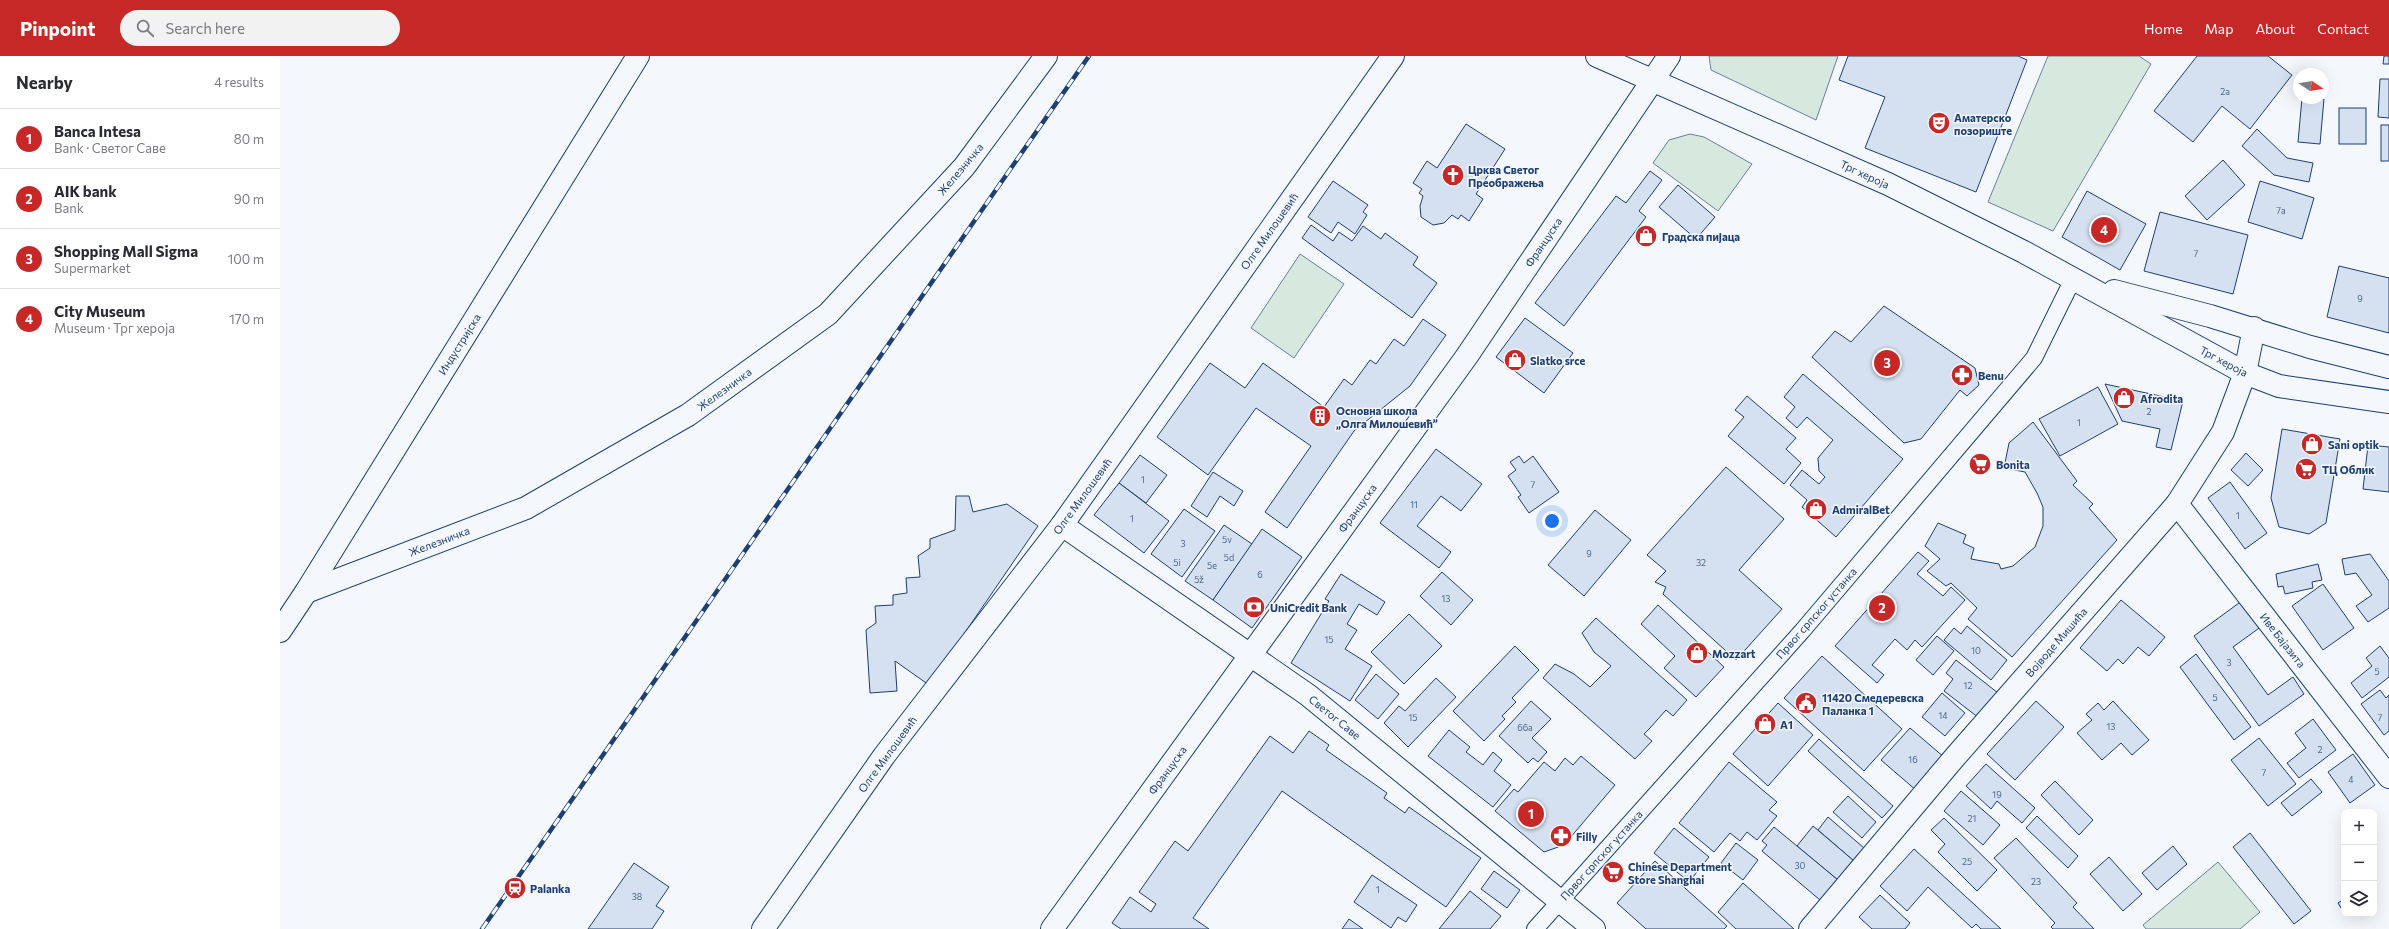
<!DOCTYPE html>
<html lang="en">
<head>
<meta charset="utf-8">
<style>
	body { margin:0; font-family:Commissioner,sans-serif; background:#f2f2f3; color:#2b2b33 }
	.controls { position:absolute; right:12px; bottom:12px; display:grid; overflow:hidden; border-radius:8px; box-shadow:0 4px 16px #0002 }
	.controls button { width:36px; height:36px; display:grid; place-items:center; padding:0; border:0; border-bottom:1px solid #e1e1e2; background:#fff; color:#2b2b33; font:20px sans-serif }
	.compass { position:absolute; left:2013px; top:12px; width:36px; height:36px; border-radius:50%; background:#fff; box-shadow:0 4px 16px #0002; rotate:102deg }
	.you { position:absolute; left:1272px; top:465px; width:14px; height:14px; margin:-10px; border:3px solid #fff; border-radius:50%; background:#1a73e8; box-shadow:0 0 0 6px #1a73e833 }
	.badge { display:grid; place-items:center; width:26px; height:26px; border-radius:50%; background:#c62828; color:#fff; font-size:13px; font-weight:700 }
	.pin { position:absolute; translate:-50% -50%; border:2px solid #fff; box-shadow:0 1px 4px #0006 }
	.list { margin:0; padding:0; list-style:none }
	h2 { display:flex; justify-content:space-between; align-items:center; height:52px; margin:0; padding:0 16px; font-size:17px }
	h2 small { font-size:13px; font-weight:400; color:#7c7c81 }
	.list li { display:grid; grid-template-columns:26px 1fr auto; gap:12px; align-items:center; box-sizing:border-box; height:60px; padding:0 16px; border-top:1px solid #e1e1e2 }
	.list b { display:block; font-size:15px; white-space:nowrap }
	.list p { margin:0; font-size:13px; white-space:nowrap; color:#7c7c81 }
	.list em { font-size:13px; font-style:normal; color:#7c7c81 }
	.icon { flex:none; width:22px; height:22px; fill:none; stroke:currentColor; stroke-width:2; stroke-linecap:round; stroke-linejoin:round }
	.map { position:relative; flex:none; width:2109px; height:873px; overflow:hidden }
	header { display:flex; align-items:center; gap:24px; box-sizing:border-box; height:56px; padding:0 20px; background:#c62828; color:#fff }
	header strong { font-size:19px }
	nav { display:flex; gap:22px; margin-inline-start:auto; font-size:14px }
	.search { width:280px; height:36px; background:#f2f2f3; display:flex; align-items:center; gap:10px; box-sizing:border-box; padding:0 14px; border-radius:22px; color:#7c7c81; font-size:15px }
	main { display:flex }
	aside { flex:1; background:#fff }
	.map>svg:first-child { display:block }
</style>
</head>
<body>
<header>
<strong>Pinpoint</strong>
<div class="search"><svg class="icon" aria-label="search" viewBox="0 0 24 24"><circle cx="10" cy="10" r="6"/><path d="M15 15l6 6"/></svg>Search here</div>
<nav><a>Home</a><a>Map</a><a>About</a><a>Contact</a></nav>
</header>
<main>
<aside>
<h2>Nearby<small>4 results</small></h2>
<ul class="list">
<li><span class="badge">1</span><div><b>Banca Intesa</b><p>Bank · Светог Саве</p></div><em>80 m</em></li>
<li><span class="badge">2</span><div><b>AIK bank</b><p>Bank</p></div><em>90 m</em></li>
<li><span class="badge">3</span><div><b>Shopping Mall Sigma</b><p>Supermarket</p></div><em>100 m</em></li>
<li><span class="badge">4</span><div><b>City Museum</b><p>Museum · Трг хероја</p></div><em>170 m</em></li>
</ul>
</aside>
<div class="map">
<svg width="2109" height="873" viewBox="0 0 2109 873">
	<rect width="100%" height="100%" fill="#f4f7fb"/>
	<g fill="#d7e8df" stroke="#687fa3">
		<path d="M1429,0H1558L1536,64L1431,14Z"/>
		<path d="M1768,0H1859L1871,8L1773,175L1708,146Z"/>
		<path d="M1410,78L1424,81L1472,108L1438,155L1373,107L1389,84Z"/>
		<path d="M1020,198L1064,228L1014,302L971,272Z"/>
		<path d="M1938,806L1980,856L1960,873H1866L1863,869Z"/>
	</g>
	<g fill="#d5e0f0" stroke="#1d3f73">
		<path d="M1568,0H1738L1747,4L1696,136L1585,92L1605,41L1559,24Z"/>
		<path d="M1917,0H1988L2012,19L1970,73L1942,50L1913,86L1874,55Z"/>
		<path d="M2104,0H2109V8H2103Z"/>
		<path d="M2100,23H2109V62L2098,61Z"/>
		<path d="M2022,42L2044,43L2040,88L2018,86Z"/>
		<rect x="2059" y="52" width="27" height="36"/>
		<path d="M1186,68L1225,93L1196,138L1203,143L1189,165L1181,159L1178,163L1172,159L1164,167L1153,169L1141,161L1140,150L1143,140L1139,137L1142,133L1133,127L1147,105L1157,112Z"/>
		<rect x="2101" y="69" width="8" height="36"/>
		<path d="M1977,73L2007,102L2033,107L2029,126L1994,119L1962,90Z"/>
		<path d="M1943,104L1965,129L1927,164L1905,140Z"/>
		<path d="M1370,115L1382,124L1359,155L1366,161L1284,270L1255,247L1336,140L1346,147Z"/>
		<path d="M1053,125L1088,149L1083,156L1087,159L1075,178L1058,166L1051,177L1028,161Z"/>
		<path d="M1980,125L2034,142L2022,183L1968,166Z"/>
		<path d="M1398,129L1435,161L1416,183L1379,151Z"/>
		<path d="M1807,135L1866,168L1840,214L1782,181Z"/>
		<path d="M1880,156L1968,179L1953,238L1864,215Z"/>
		<path d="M1031,169L1053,185L1059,176L1072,185L1083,170L1101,183L1105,177L1138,201L1133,209L1157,227L1132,262L1022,182Z"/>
		<path d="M2059,210L2109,222V277L2047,261Z"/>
		<path d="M1604,250L1695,312L1699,329L1687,340L1680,334L1641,383L1624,387L1532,301L1555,275L1571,286Z"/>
		<path d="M1245,262L1293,297L1264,337L1216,301Z"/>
		<path d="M1143,263L1166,279L1130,330L1074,375L1007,472L985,456L1031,390L976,352L928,419L877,381L930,307L965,332L983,307L1044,351L1064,323L1072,329L1090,304L1096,308L1114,283L1124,290Z"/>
		<path d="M1523,318L1623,403L1556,481L1522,451L1527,444L1510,429L1522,414L1539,428L1545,421L1539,415L1538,402L1553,384L1527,361L1517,372L1506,362L1515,351L1504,341Z"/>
		<path d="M1825,328L1903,345L1891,394L1876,391L1880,373L1842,365Z"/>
		<path d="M1818,331L1838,368L1780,400L1759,363Z"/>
		<path d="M1467,340L1516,382L1506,393L1521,407L1504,428L1448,380L1464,361L1455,354Z"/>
		<path d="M1753,366L1797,425L1793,429L1813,448L1809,452L1837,484L1732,601L1688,563L1697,552L1671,527L1666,530L1647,515L1660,503L1645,490L1658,467L1686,479L1683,487L1694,492L1691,503L1719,508L1721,513L1733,510L1755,491L1763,470V451L1757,437L1745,416L1724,412L1729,387Z"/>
		<path d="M2002,373L2060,383L2046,467L2029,478L1999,471L1991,442Z"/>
		<path d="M2088,389L2109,391V436L2083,433Z"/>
		<path d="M1156,393L1202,428L1181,455L1161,440L1137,470L1171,496L1159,512L1100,467Z"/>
		<path d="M1966,397L1983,414L1968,430L1951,414Z"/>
		<path d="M860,399L887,419L866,447L839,427Z"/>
		<path d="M1239,400L1244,407L1253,400L1279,436L1249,457L1238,441L1241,439L1228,420L1236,414L1230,406Z"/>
		<path d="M1446,411L1504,463L1459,514L1502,553L1456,604L1383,538L1386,531L1375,526L1386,515L1367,499Z"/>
		<path d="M933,416L963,435L954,450L940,440L927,461L911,450Z"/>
		<path d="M1950,426L1987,477L1965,493L1928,442Z"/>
		<path d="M839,427L889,465L864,497L814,459Z"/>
		<path d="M676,440H689L693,456L727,448L758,470L649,629L615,605L617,635L590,637L586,574L596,567L595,550L613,549V539L627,537L626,522L640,521L638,500L650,492V483L675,474Z"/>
		<path d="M904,453L935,475L902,521L871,498Z"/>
		<path d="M1315,454L1351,484L1304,540L1268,509Z"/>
		<path d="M944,469L972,488L933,544L905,525Z"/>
		<path d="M982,473L1022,501L972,572L933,544Z"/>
		<path d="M1638,496L1649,505L1637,518L1663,540L1671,531L1685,544L1642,591L1635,584L1627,594L1615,583L1592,609L1604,619L1597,627L1555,590Z"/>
		<path d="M2090,498L2109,525V552L2088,566L2076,550L2092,539L2076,517L2065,519L2062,503Z"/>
		<path d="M2038,508L2042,524L2032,526L2033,532L2005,538L2003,530L1998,531L1996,518Z"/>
		<path d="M1162,516L1193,544L1171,569L1140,540Z"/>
		<path d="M1061,518L1105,546L1097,559L1079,548L1067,568L1077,574L1065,593L1092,610L1070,645L1011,607L1049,545L1045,543Z"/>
		<path d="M2043,528L2074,572L2043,594L2012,550Z"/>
		<path d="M1841,544L1885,581L1869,600L1858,591L1843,608L1838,603L1827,615L1800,592Z"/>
		<path d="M1963,544L1982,570L1953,591L1988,639L2013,621L2024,638L1979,670L1914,580Z"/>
		<path d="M1378,549L1444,611L1416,641L1384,612L1395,600L1361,568Z"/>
		<path d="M1129,558L1162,590L1124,628L1091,596Z"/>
		<path d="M1316,562L1407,644L1393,660L1386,654L1370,672L1364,678L1372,685L1355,703L1263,622L1275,608L1294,618L1310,631L1331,610L1314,596L1302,577Z"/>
		<path d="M1687,570L1727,604L1711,624L1664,584L1674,572L1681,578Z"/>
		<path d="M1657,580L1674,595L1653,619L1636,604Z"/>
		<path d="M1235,590L1259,614L1232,642L1236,646L1222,660L1225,663L1204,685L1173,655Z"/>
		<path d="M2100,590L2109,602V621L2082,642L2071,627L2092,610L2086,602Z"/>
		<path d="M1916,598L1971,671L1954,684L1900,611Z"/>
		<path d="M1542,600L1622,673L1584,715L1504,642Z"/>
		<path d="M1676,604L1718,637L1699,662L1664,635L1673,623L1666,617Z"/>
		<path d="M1096,618L1119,638L1098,663L1075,644Z"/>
		<path d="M1156,622L1176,641L1128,691L1104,667L1119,650L1125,655Z"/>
		<path d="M2100,634L2106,642L2109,639V675L2104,679L2081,648Z"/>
		<path d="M1662,637L1685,657L1665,680L1642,661Z"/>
		<path d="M1251,645L1271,663L1252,682L1267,696L1258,706L1253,702L1248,707L1219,680Z"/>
		<path d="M1756,645L1784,671L1735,724L1707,698Z"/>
		<path d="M1833,645L1869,684L1852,699L1841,687L1822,704L1797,677L1812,664L1806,658L1818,647L1824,654Z"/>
		<path d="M1498,647L1533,679L1488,730L1453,698Z"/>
		<path d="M2033,663L2056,694L2019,722L2007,707L2026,692L2015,677Z"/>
		<path d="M1630,672L1665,702L1637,735L1601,704Z"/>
		<path d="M1169,674L1190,691L1186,696L1203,709L1213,696L1222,704L1214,715L1231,729L1213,751L1148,700Z"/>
		<path d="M1029,675L1049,689L1046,694L1107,737L1104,742L1125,757L1129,751L1201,802L1166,851L1002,735L913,862L929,873H841L832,867L850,841L871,856L876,848L859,836L895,785L908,795L990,680L1013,697Z"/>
		<path d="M1979,682L2016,728L1988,750L1951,704Z"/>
		<path d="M1539,683L1613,750L1602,762L1528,695Z"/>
		<path d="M2073,698L2095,729L2070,747L2048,716Z"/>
		<path d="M1301,700L1335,729L1284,789L1264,796L1215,755L1234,733L1238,736L1264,706L1275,715L1285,702L1293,709Z"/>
		<path d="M1449,706L1497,746L1489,754L1497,760L1477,784L1467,776L1460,785L1450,777L1434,796L1399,767Z"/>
		<path d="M1706,708L1755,752L1742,767L1717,745L1711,753L1686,730Z"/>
		<path d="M2031,723L2042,736L2012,760L2001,747Z"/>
		<path d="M1775,725L1813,764L1799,779L1761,739Z"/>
		<path d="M1681,735L1720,769L1703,789L1664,755Z"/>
		<path d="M1568,740L1596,766L1582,782L1553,756Z"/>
		<path d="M1757,760L1798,800L1788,812L1746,772Z"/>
		<path d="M1548,761L1584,792L1574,805L1538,774Z"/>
		<path d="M1664,762L1717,814L1697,835L1658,796L1665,788L1651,774Z"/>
		<path d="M1533,770L1574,805L1558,824L1517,790Z"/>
		<path d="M1494,771L1558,824L1540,844L1482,795L1487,789L1482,785Z"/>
		<path d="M1394,772L1429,801L1409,826L1374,797Z"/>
		<path d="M1970,777L2031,855L2014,868L1953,791Z"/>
		<path d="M1736,782L1797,847L1793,851L1814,873H1773L1771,871L1775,867L1714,802Z"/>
		<path d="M1456,787L1478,804L1463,824L1441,807Z"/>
		<path d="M1893,790L1907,808L1877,834L1862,817Z"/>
		<path d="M1634,793L1721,873H1701L1696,868L1692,872L1648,831L1627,855L1600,830Z"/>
		<path d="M1829,801L1862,838L1843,855L1810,818Z"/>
		<path d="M1375,805L1447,870L1444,873H1366L1337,847Z"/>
		<path d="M354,807L389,831L376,850L384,855L372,873H308Z"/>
		<path d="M1214,815L1240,834L1227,852L1201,833Z"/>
		<path d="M1092,819L1137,849L1126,866L1118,861L1111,872L1074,846Z"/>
		<path d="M1463,827L1514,873H1456L1438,856Z"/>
		<path d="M1190,835L1221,860L1210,873H1159Z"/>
		<path d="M1600,839L1630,867L1625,873H1592L1579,861Z"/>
		<path d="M2064,843V857L2058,847Z"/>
		<path d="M1069,863L1083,873H1062Z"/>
	</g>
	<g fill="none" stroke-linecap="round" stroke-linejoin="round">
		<g stroke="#1d3f73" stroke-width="18">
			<path id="pedestrian" d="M1255,873L1523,574L1754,302L1793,223"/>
		</g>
		<g stroke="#1d3f73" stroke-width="24">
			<g id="minor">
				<path d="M1897,448L2109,721"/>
				<path d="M782,469L1028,639L1314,873"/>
				<path d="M26,536L246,452L408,359L548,258L684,111L766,0"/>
				<path d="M0,575L26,536L358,0"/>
				<path d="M483,873L604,700L782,469L1113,0"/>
				<path d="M1530,873L1675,701L1897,448L1943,376L1965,317L1974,272"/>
			</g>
		</g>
		<g stroke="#1d3f73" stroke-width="24">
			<g id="secondary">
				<path d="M1317,0L1608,128L1744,196L1965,317L1999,330L2109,346"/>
				<path d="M1834,235L1930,260L2030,291L2109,311"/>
				<path d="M772,873L1187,300L1389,0"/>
			</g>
		</g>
		<use href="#pedestrian" stroke="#f4f7fb" stroke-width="16"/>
		<use href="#minor" stroke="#f4f7fb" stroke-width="22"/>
		<use href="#secondary" stroke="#f4f7fb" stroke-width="22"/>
		<g stroke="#1d3f73" stroke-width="4.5">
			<path id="rail" d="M202,873L809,0"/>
		</g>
		<use href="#rail" stroke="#f4f7fb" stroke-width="3" stroke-dasharray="9" stroke-linecap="butt"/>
	</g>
	<defs>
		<g id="theatre-disc" transform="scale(1.15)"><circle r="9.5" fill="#c62828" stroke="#f4f7fb"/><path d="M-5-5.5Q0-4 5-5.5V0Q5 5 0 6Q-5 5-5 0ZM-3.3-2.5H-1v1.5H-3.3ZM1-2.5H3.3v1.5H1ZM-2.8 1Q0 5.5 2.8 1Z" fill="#fff"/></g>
		<g id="church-disc" transform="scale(1.15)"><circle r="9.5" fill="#c62828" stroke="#f4f7fb"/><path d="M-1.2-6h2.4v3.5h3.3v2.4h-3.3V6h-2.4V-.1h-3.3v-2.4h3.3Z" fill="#fff"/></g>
		<g id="shop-disc" transform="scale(1.15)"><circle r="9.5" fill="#c62828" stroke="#f4f7fb"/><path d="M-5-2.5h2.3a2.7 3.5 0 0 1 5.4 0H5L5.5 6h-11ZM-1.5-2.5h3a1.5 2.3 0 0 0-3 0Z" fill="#fff"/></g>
		<g id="pharmacy-disc" transform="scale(1.15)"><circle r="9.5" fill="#c62828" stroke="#f4f7fb"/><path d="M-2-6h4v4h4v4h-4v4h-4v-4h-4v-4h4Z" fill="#fff"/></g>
		<g id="building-disc" transform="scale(1.15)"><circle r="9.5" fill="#c62828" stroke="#f4f7fb"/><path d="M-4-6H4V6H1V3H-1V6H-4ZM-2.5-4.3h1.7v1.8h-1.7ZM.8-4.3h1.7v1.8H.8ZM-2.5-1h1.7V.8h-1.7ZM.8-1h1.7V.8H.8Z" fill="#fff"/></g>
		<g id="supermarket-disc" transform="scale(1.15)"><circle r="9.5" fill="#c62828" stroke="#f4f7fb"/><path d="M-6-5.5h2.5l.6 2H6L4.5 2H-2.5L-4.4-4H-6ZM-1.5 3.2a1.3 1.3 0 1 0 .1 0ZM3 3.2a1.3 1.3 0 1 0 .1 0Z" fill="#fff"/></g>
		<g id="bank-disc" transform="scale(1.15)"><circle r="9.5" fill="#c62828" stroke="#f4f7fb"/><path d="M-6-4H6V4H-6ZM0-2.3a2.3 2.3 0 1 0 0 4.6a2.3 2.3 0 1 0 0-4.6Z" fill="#fff"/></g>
		<g id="civic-disc" transform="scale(1.15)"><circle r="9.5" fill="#c62828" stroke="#f4f7fb"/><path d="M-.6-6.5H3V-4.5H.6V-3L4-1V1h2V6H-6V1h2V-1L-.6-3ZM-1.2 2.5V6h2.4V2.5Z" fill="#fff"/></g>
		<g id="station-disc" transform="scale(1.15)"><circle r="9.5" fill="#c62828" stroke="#f4f7fb"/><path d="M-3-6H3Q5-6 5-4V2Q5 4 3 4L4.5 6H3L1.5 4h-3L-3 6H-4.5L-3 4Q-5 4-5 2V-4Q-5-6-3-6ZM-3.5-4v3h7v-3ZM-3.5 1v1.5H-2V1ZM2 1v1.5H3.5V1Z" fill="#fff"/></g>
	</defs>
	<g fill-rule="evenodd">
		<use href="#theatre-disc" x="1659" y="67"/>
		<use href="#church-disc" x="1173" y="119"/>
		<use href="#shop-disc" x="1366" y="180"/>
		<use href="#shop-disc" x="1235" y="304"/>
		<use href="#pharmacy-disc" x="1682" y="319"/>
		<use href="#shop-disc" x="1844" y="342"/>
		<use href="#building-disc" x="1040" y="360"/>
		<use href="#shop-disc" x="2032" y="388"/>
		<use href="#supermarket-disc" x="1700" y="408"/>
		<use href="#supermarket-disc" x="2026" y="413"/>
		<use href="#shop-disc" x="1536" y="453"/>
		<use href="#bank-disc" x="974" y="551"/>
		<use href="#shop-disc" x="1417" y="597"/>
		<use href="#civic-disc" x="1526" y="647"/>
		<use href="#shop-disc" x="1485" y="668"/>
		<use href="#pharmacy-disc" x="1281" y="780"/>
		<use href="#supermarket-disc" x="1333" y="816"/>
		<use href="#station-disc" x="235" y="832"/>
	</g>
	<g text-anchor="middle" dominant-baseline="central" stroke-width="3" stroke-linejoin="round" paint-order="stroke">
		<g font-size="9" fill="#4b6792">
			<text x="1945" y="35">2a</text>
			<text x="2001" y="154">7a</text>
			<text x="1916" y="197">7</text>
			<text x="2080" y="242">9</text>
			<text x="1869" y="355">2</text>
			<text x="1799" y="366">1</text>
			<text x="863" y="423">1</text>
			<text x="1253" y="428">7</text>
			<text x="1134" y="448">11</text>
			<text x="1958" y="459">1</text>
			<text x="852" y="462">1</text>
			<text x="947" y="483">5v</text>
			<text x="903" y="487">3</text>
			<text x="1309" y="497">9</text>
			<text x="949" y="501">5d</text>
			<text x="897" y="506">5i</text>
			<text x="1421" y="506">32</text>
			<text x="932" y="509">5e</text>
			<text x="980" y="518">6</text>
			<text x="919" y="523">5ž</text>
			<text x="1166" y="542">13</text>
			<text x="1049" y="583">15</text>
			<text x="1696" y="594">10</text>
			<text x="1949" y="606">3</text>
			<text x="2097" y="615">5</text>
			<text x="1688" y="629">12</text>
			<text x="1935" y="641">5</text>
			<text x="1663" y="659">14</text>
			<text x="1133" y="661">15</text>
			<text x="2100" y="661">7</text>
			<text x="1831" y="670">13</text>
			<text x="1245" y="671">66a</text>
			<text x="2040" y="693">2</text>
			<text x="1633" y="703">16</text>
			<text x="1984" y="716">7</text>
			<text x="2071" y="723">4</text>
			<text x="1717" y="738">19</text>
			<text x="1692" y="762">21</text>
			<text x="1687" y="805">25</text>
			<text x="1520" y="809">30</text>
			<text x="1756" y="825">23</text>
			<text x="1098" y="833">1</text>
			<text x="357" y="840">38</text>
		</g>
		<g font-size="11" font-weight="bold" fill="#1d3f73" stroke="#f4f7fb" text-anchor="start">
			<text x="1674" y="61">Аматерско<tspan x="1674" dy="13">позориште</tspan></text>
			<text x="1188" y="113">Црква Светог<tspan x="1188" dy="13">Преображења</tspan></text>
			<text x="1382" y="180">Градска пијаца</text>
			<text x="1250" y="304">Slatko srce</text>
			<text x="1698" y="319">Benu</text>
			<text x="1860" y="342">Afrodita</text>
			<text x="1056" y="354">Основна школа<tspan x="1056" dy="13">„Олга Милошевић”</tspan></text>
			<text x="2048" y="388">Sani optik</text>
			<text x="1716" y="408">Bonita</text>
			<text x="2042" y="413">ТЦ Облик</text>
			<text x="1552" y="453">AdmiralBet</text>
			<text x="990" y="551">UniCredit Bank</text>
			<text x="1432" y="597">Mozzart</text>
			<text x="1542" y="641">11420 Смедеревска<tspan x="1542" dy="13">Паланка 1</tspan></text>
			<text x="1500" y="668">A1</text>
			<text x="1296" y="780">Filly</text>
			<text x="1348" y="810">Chinese Department<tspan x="1348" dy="13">Store Shanghai</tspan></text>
			<text x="250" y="832">Palanka</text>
		</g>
		<g font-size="11" fill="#1d3f73" stroke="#f4f7fb">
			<text transform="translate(680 113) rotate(-50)">Железничка</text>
			<text transform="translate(1585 118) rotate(25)">Трг хероја</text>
			<text transform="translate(989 175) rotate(-55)">Олге Милошевић</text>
			<text transform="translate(1263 186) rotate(-56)">Француска</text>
			<text transform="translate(179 288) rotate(-58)">Индустријска</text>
			<text transform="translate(1944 305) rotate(28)">Трг хероја</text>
			<text transform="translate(444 333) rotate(-36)">Железничка</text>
			<text transform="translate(802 440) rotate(-54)">Олге Милошевић</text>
			<text transform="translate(1077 452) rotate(-54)">Француска</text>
			<text transform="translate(159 485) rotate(-21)">Железничка</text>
			<text transform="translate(1536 557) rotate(-49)">Првог српског устанка</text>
			<text transform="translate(2003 584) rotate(52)">Иве Бајазита</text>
			<text transform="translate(1776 586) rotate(-49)">Војводе Мишића</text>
			<text transform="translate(1055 661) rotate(39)">Светог Саве</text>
			<text transform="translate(607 698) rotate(-54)">Олге Милошевић</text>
			<text transform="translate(887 714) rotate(-54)">Француска</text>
			<text transform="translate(1321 799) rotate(-48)">Првог српског устанка</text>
		</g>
	</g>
</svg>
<div class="controls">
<button>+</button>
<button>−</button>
<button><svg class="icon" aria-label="layers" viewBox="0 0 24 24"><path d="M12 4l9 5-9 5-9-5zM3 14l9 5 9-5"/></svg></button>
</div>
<svg class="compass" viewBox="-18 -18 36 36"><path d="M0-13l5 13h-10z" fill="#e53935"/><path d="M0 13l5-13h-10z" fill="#7c7c81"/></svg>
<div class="you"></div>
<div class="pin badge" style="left:1251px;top:758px">1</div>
<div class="pin badge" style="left:1602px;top:552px">2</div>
<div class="pin badge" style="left:1607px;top:307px">3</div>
<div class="pin badge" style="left:1824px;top:174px">4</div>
</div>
</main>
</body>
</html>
